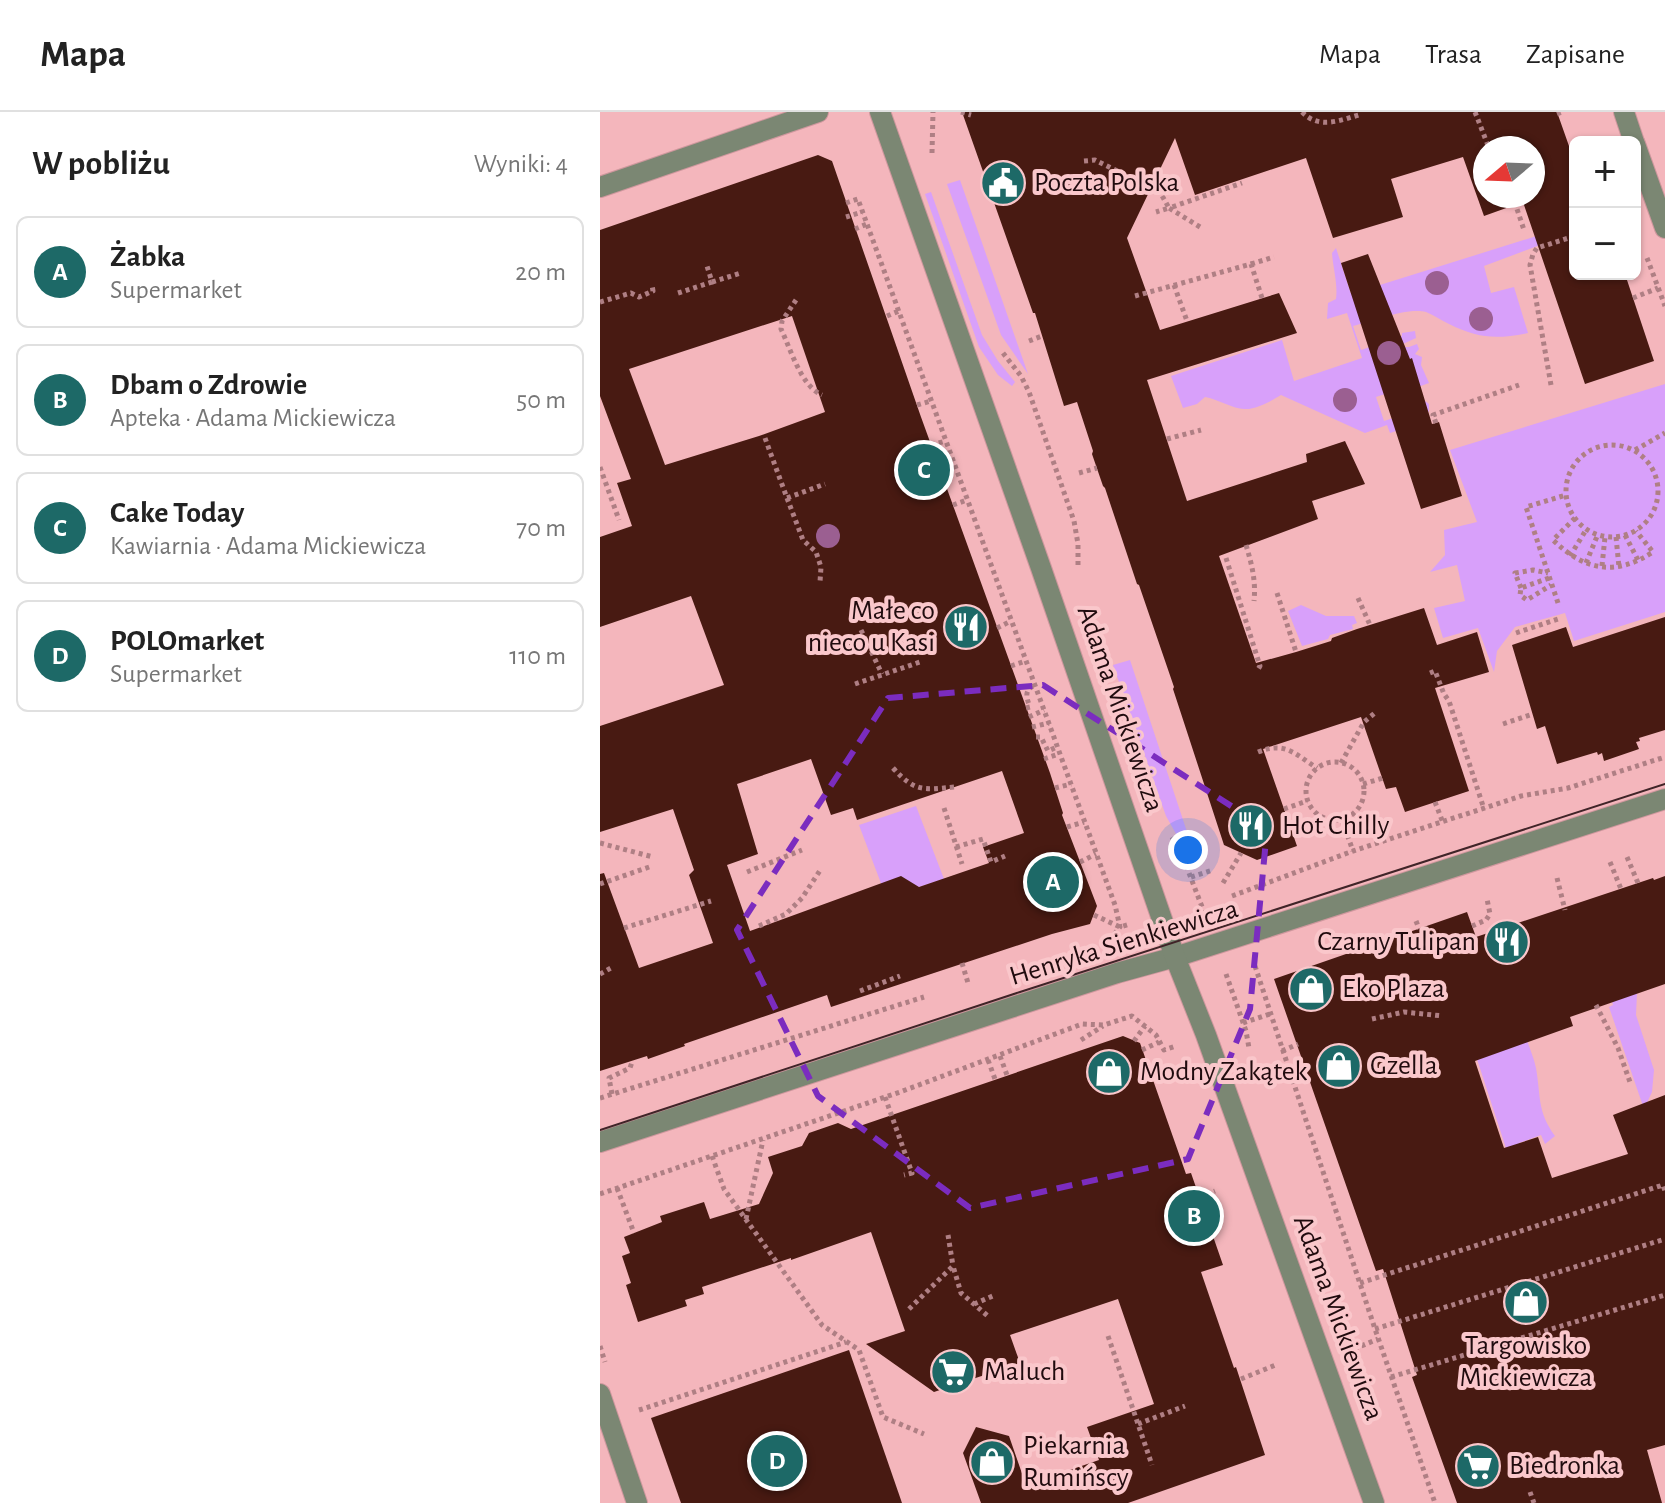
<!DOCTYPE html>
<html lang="pl">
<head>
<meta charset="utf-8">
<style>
	body { margin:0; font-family:"Alegreya Sans",sans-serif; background:#f6f6f6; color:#222 }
	.controls { position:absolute; right:24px; top:24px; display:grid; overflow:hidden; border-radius:12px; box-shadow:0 2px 6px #0004 }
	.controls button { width:72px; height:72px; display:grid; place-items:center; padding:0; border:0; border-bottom:2px solid #e0e0e0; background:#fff; color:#222; font:40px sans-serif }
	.compass { position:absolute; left:873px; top:24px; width:72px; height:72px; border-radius:50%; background:#fff; box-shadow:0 2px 6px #0004; rotate:251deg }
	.you { position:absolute; left:588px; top:738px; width:28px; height:28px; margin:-20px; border:6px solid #fff; border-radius:50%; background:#1a73e8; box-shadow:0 0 0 12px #1a73e833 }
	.badge { display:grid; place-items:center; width:52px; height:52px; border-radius:50%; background:#1d6967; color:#fff; font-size:26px; font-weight:700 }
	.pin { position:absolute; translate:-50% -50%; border:4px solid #fff; box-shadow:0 2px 8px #0006 }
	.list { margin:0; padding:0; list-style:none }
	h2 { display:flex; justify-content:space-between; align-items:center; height:104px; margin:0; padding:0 32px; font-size:34px }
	h2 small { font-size:26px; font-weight:400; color:#767676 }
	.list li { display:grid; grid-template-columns:52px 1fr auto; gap:24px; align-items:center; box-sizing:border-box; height:112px; margin:0 16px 16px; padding:0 16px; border:2px solid #e0e0e0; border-radius:12px }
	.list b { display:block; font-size:30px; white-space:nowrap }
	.list p { margin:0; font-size:26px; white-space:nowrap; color:#767676 }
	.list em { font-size:26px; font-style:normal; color:#767676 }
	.map { position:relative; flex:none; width:1065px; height:1391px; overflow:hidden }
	header { display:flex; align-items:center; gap:48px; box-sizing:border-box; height:112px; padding:0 40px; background:#fff; border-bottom:2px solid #e0e0e0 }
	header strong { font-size:38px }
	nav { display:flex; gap:44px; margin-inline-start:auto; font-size:28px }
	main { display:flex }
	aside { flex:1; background:#fff }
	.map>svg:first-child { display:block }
</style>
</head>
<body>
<header>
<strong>Mapa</strong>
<nav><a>Mapa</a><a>Trasa</a><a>Zapisane</a></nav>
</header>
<main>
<aside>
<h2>W pobliżu<small>Wyniki: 4</small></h2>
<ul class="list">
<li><span class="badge">A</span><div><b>Żabka</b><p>Supermarket</p></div><em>20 m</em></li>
<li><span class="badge">B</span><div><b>Dbam o Zdrowie</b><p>Apteka · Adama Mickiewicza</p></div><em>50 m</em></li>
<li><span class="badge">C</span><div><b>Cake Today</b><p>Kawiarnia · Adama Mickiewicza</p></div><em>70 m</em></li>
<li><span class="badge">D</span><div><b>POLOmarket</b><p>Supermarket</p></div><em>110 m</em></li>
</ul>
</aside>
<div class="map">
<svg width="1065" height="1391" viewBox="0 0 1065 1391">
	<rect width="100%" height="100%" fill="#f4b6bc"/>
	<g fill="#d8a0fa">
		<path d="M360,68L428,262L401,223L347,72Z"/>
		<path d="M331,80L382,223L398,249L415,270L412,274L398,263L379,235L325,82Z"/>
		<path d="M975,112V120L884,154L891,181L914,175L928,221C897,227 879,227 849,212C842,209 834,203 826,200C808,195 771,209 753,214L761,238L802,224V221L815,219L816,226L803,232V235H809L817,232L819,237L815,242L822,245L821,253L829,271L815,276L812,273L776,285L784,309L822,297L825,289L829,292V298L825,309L798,315L796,319L790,321L787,313L765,321L681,283C671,289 656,298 644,297C634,297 617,287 605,285L597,292L583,296L571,264L682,228L694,269L762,246L747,201L727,207L728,191L736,187C738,172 733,156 732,141L736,136L751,182Z"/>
		<path d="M1065,272V500L974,529L965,501L915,515L897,539L894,560L878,516L843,526L834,496L865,489L857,453L830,460L845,443L844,418L877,410L850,338Z"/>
		<path d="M701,493L726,504H754L757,511L752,513L753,517L730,523L728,527L702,534L688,499Z"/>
		<path d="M530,548L597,750L593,752L566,704L513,553Z"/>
		<path d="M316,694L344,767L319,775L282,774L259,713Z"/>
		<path d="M1037,881L1036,903L1054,958L1052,980L1044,997L1009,895L1013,893L1010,882Z"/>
		<path d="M926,925C929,935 934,946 936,956C941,985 937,999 955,1024L945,1032L941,1023L919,1031L929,1070L918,1073L876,944Z"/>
	</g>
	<g fill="#481a12" fill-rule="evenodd">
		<path d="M362,0H957L975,51V162H1025L1054,249L985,272L923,90L884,104L863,45L791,67L803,105L733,126L706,46L595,83L575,26L527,126L560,218L679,181L697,221L547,268L587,389L707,350L706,342L745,329L765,372L712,389L718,407L619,444L656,551L696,540L731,529L732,526L757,517L824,496L837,533L877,520L889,560L835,576L869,679L805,700L796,675L786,677L761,605L663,637L697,734L657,748L624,733L573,577L574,575L539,473L537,472L505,376L503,374L492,342L493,339L477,290L464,294L435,201H433ZM885,36H933V84H885Z"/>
		<path d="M218,43L232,49L321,305L450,661L463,701L462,703L497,794L490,812L452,822L231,895L227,883L84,932L85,934L48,947L47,944L0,959V762L4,761L39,856L113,831L89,763L94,758L73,697L0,720V614L124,573L91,484L0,515V425L32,414L17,371L31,367L0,284V118ZM192,204L225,300L159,324L65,353L29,257ZM211,647L231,703L253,696L257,708L402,659L424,721L383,735L389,751L319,775L301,764L150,819L127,753L158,742L137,672Z"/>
		<path d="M768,142L810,247L812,246L832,312L839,310L862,384L821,397L741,151Z"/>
		<path d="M1065,505V618L1039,626L1040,629L1036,630L1039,637L1004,649L1002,641L998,643L997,640L957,652L945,614L937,617L912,533L966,515L973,535Z"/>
		<path d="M1065,764V872L970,905L973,914L875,949L904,1036L938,1025L952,1066L1028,1042L1013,1003L1065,983V1333L1047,1338L1062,1391H857L812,1265L817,1263L783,1157L776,1159L674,867L867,800L876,825L1053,766L1054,768Z"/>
		<path d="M523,924L540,931L586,1062L591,1061L623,1153L601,1160L634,1256L636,1255L665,1343L528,1391H381L363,1341L376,1315L409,1324L426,1373L499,1348L487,1315L554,1292L518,1187L410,1223L420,1251L334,1280L266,1232L305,1219L271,1120L191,1148V1146L102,1175L104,1182L85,1188L87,1194L38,1210L26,1173L31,1171L22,1144L30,1141L24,1125L62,1110L60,1104L104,1090L110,1107L159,1092L173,1061L168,1045L202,1034L209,1021L238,1011L251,1017Z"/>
		<path d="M249,1238L302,1391H81L51,1306Z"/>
	</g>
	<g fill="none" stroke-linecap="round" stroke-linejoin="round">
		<g stroke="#ce979d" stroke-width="22">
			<g id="minor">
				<path d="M1024,0L1034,30"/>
				<path d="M1035,32L1065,116"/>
				<path d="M0,75L218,0"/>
				<path d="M0,1030L517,861L575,845L1065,687"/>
				<path d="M0,1282L37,1391"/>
			</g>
		</g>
		<g stroke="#ce979d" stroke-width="22">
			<path id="tertiary" d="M280,0L441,456L575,845L606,923L774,1391"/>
		</g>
		<g stroke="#af7f84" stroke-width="5" stroke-dasharray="4 4" stroke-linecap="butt">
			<path d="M361,0L371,3"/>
			<path d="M702,0C719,18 741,8 762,2"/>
			<path d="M875,0L889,36"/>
			<path d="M957,2L962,0"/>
			<path d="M332,41L333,0"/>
			<path d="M484,49L495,48L560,80L569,96L556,100"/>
			<path d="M908,84L917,97L924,118"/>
			<path d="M259,90L515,793L520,815L512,825"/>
			<path d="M246,91L258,87"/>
			<path d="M246,105L262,100"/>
			<path d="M600,115L569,96L642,71"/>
			<path d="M255,117L267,112"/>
			<path d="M1047,146L1065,194"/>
			<path d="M651,152L674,145"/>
			<path d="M112,170L141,161"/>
			<path d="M574,173L587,209"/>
			<path d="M78,181L112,170L107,154"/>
			<path d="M535,184L651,152L662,186"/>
			<path d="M1033,186L1058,176"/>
			<path d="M196,188L182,209L181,217C191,238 201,274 222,283"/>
			<path d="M0,190L31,181L39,185L53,179L52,173"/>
			<path d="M287,204L299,199"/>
			<path d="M429,229L442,224"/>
			<path d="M403,241L421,264L429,280L474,409L478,432V456"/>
			<path d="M951,273L930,153L933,142L937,136L975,124"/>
			<path d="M317,293L331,289"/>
			<path d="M836,311L833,303L919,273"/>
			<path d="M165,326L187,386L225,372"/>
			<path d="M567,327L601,318"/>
			<circle cx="1012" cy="379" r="46"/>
			<path d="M331,333L346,329"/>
			<path d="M1035,338L1065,321"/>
			<path d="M0,355L19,408"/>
			<path d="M479,361L497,356"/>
			<path d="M187,386L203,428L216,440L221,455L220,470"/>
			<path d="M353,393L367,388"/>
			<path d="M975,406L953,428C984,458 1015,465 1053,440L1036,419"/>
			<path d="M1025,423L1039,450"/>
			<path d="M1016,425L1019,455"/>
			<path d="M646,433C652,453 656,469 654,489"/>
			<path d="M970,444L986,418"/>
			<path d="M626,446L660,554L657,559"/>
			<path d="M986,451L998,422"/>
			<path d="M1002,454L1005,425"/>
			<path d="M949,466L921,476L920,483L927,488L951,473"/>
			<path d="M921,476L915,461L933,458L948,461"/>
			<path d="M677,481L696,540"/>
			<path d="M758,486L770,513"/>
			<path d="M958,491L926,395L966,383"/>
			<path d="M397,516L411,509"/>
			<path d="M261,518L282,562"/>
			<path d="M916,521L961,506"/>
			<path d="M411,554L426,549"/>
			<path d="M830,561L835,559L844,582L849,589L884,697"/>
			<path d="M255,572L323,549"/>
			<path d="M426,596L430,595C426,585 424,578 435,573"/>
			<path d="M429,605L444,598"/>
			<path d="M903,612L933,602"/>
			<path d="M432,615L449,611"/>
			<path d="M436,625H441L448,639L457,635"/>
			<path d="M658,640C685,629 695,642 717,656"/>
			<path d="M444,647L459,642"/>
			<circle cx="735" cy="679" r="29"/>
			<path d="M741,651L764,610L776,600"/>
			<path d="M293,656C315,680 323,678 354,675"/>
			<path d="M763,672L783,666"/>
			<path d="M455,676L471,672"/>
			<path d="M835,690L843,711"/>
			<path d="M344,696L362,752"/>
			<path d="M684,697L707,689"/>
			<path d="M742,708L753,739"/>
			<path d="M467,715L484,710"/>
			<path d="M572,725L584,748L604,800"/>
			<path d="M0,731L53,745"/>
			<path d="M356,735L383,727L391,750L405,744"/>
			<path d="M1027,745L1038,771"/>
			<path d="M480,750L496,742"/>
			<path d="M1010,750L1021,777"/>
			<path d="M147,760L202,738"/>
			<path d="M591,765L613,758"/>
			<path d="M957,766L965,798"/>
			<path d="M623,771L641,741"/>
			<path d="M0,772L52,754"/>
			<path d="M632,784L753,739L921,684L968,676L1065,645"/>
			<path d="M494,803L520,815L530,812"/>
			<path d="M816,809L819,817"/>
			<path d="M159,814L186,802L202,786L221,757"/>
			<path d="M872,814L886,808L890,802L887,787"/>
			<path d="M24,816L111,789"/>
			<path d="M362,851L368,871"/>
			<path d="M655,854L775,1217L835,1391"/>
			<path d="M0,862L11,856"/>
			<path d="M626,862L646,919L649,936"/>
			<path d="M260,879L300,864"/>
			<path d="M996,893L1018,936L1031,973"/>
			<path d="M772,907L804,900L843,904"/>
			<path d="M643,911L670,902"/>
			<path d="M481,928L503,914"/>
			<path d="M534,929L545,914"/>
			<path d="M542,938L559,930"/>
			<path d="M682,939L698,932"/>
			<path d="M400,944L407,963"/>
			<path d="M388,948L395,967"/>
			<path d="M12,982L9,966L30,956L32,950"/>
			<path d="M285,985L312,1061L304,1063"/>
			<path d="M0,986L324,885"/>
			<path d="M112,1044L124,1077L222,1213L259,1238L283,1305L324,1322"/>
			<path d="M17,1076L34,1121"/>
			<path d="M0,1082L300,980L482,912L504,913L532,904L556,923L564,938L576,934"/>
			<path d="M599,1085L615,1079"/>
			<path d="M146,1107L163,1028"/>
			<path d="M348,1123L353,1154"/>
			<path d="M760,1171L1063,1073L1065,1079"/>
			<path d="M374,1192L395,1183"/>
			<path d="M309,1197L353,1154L361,1181L389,1205"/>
			<path d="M775,1217L1065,1127"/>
			<path d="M508,1224L552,1353"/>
			<path d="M0,1234L5,1250"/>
			<path d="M754,1237L778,1227"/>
			<path d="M791,1265L1065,1183"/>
			<path d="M641,1267L678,1252"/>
			<path d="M39,1298L246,1230"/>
			<path d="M538,1312L585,1294"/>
			<path d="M930,1380L934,1391"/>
		</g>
		<use href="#minor" stroke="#7b8773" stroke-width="20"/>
		<use href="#tertiary" stroke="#7b8773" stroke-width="20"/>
		<path stroke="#402428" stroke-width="2" d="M0,1018L420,880L1065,672"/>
	</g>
	<g fill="#9b5f91">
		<circle cx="837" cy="171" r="12"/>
		<circle cx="881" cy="207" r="12"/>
		<circle cx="789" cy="241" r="12"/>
		<circle cx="745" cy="288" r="12"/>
		<circle cx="228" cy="424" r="12"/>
	</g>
	<path fill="none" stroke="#7b2cbf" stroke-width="6" stroke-dasharray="16 10" stroke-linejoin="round" d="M443,573L667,717L650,897L588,1047L370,1096L218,984L137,818L288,586Z"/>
	<defs>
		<g id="civic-disc" transform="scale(2.3)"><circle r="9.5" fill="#1d6967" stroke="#fac7cb"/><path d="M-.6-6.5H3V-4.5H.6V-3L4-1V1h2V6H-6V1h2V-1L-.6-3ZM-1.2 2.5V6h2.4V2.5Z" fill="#fff"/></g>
		<g id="restaurant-disc" transform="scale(2.3)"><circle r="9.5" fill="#1d6967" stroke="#fac7cb"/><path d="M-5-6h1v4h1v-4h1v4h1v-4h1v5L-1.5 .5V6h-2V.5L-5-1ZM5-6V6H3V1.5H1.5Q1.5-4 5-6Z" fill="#fff"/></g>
		<g id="shop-disc" transform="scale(2.3)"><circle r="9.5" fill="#1d6967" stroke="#fac7cb"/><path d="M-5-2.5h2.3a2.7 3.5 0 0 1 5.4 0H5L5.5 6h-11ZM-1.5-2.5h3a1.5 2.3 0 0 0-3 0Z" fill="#fff"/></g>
		<g id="supermarket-disc" transform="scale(2.3)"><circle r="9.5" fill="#1d6967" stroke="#fac7cb"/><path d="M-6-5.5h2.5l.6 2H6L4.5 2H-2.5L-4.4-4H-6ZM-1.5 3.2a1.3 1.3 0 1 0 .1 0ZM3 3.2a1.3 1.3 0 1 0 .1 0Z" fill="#fff"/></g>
	</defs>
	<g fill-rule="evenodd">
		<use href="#civic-disc" x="403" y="71"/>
		<use href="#restaurant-disc" x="366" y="515"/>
		<use href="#restaurant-disc" x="651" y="714"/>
		<use href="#restaurant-disc" x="907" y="830"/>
		<use href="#shop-disc" x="711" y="877"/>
		<use href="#shop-disc" x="739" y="954"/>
		<use href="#shop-disc" x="509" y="960"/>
		<use href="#shop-disc" x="926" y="1190"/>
		<use href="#supermarket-disc" x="353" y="1260"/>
		<use href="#shop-disc" x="392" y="1350"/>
		<use href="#supermarket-disc" x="878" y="1354"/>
	</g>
	<g text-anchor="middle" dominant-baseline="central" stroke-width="8" stroke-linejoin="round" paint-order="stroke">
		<g font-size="28" fill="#200b0e" stroke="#fac7cb" text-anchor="start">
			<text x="434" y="71">Poczta Polska</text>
			<text x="335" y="499" text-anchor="end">Małe co<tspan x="335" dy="32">nieco u Kasi</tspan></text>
			<text x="682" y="714">Hot Chilly</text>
			<text x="876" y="830" text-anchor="end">Czarny Tulipan</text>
			<text x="742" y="877">Eko Plaza</text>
			<text x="770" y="954">Gzella</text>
			<text x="540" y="960">Modny Zakątek</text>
			<text x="926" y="1234" text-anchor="middle">Targowisko<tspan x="926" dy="32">Mickiewicza</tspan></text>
			<text x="384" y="1260">Maluch</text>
			<text x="423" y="1334">Piekarnia<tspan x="423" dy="32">Rumińscy</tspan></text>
			<text x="909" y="1354">Biedronka</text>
		</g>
		<g font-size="28" fill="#200b0e" stroke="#fac7cb">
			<text transform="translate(520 597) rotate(71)">Adama Mickiewicza</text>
			<text transform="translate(524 831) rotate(-17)">Henryka Sienkiewicza</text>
			<text transform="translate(738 1206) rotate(70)">Adama Mickiewicza</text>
		</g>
	</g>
</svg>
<div class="controls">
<button>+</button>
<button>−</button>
</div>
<svg class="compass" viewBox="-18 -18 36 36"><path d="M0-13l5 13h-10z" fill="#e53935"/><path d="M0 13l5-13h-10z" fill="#767676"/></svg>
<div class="you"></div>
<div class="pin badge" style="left:453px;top:770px">A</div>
<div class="pin badge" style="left:594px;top:1104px">B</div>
<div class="pin badge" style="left:324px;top:358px">C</div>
<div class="pin badge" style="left:177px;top:1349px">D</div>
</div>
</main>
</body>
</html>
